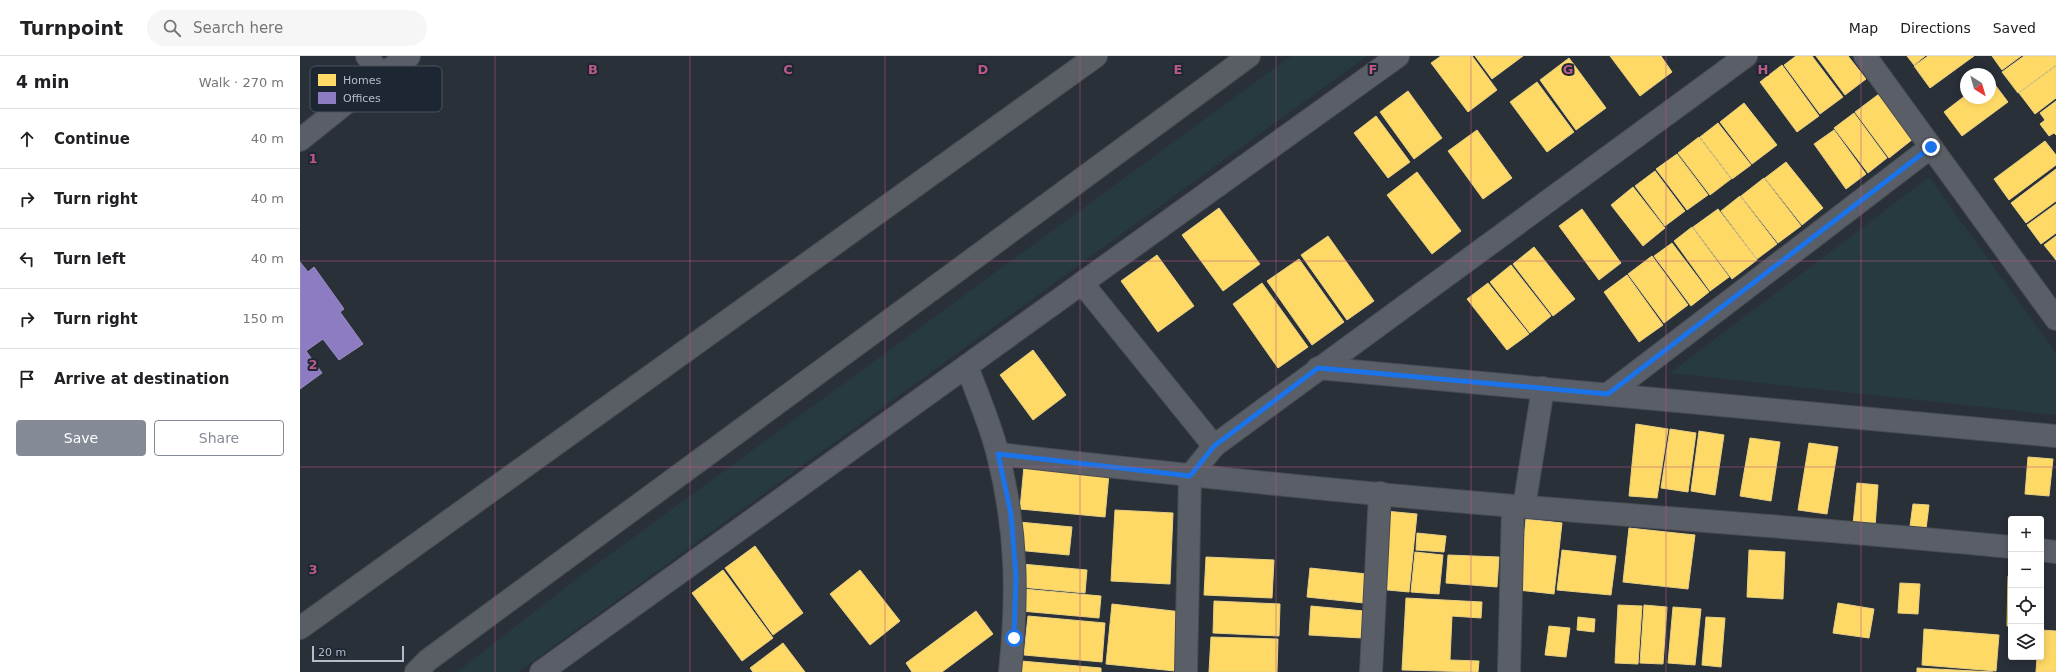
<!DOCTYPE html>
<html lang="en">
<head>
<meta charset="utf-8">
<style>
	body { margin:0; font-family:"DejaVu Sans",sans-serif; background:#f6f6f6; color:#202124 }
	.controls { position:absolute; right:12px; bottom:12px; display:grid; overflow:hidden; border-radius:4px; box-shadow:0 2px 10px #0003 }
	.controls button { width:36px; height:36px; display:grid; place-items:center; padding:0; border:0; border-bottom:1px solid #e0e0e0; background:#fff; color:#202124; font:20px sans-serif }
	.compass { position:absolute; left:1660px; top:12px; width:36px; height:36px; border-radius:50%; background:#fff; box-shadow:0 2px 10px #0003; rotate:143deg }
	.scale { position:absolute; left:12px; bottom:10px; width:92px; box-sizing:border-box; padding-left:4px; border:2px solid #b4bcc9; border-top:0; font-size:11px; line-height:14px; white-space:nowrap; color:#b4bcc9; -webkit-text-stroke:3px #1d2633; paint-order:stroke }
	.stop { position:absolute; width:12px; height:12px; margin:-9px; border:3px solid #1a73e8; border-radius:50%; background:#fff }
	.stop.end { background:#1a73e8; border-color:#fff; box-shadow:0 1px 4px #0008 }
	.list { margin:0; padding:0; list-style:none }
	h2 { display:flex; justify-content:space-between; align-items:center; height:52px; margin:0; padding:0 16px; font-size:17px }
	h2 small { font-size:13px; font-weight:400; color:#757577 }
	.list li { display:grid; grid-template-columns:26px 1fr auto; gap:12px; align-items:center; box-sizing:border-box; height:60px; padding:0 16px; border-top:1px solid #e0e0e0 }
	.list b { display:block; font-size:15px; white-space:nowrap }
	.list em { font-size:13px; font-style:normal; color:#757577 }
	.actions { display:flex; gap:8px; padding:12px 16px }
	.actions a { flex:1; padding:9px 0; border:1px solid #848b96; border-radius:4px; text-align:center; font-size:14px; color:#848b96 }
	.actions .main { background:#848b96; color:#fff }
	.icon { flex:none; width:22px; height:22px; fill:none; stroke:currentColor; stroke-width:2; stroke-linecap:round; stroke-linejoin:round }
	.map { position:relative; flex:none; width:1756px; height:616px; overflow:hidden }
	header { display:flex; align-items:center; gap:24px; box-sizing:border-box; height:56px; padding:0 20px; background:#fff; border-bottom:1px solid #e0e0e0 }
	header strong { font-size:19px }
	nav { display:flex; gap:22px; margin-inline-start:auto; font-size:14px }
	.search { width:280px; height:36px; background:#f6f6f6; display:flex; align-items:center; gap:10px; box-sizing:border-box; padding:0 14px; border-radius:22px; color:#757577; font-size:15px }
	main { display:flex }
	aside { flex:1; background:#fff }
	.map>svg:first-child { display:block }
</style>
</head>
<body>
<header>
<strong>Turnpoint</strong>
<div class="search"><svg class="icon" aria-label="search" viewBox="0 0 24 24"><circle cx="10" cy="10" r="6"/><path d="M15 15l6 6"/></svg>Search here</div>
<nav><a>Map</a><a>Directions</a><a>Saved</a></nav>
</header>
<main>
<aside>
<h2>4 min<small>Walk · 270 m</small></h2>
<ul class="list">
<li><svg class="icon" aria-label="ahead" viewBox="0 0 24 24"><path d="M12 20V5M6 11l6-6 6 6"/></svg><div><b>Continue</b></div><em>40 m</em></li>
<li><svg class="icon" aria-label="right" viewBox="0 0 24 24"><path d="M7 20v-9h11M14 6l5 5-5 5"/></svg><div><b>Turn right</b></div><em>40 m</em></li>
<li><svg class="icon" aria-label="left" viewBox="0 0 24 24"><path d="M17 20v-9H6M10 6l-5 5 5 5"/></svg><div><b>Turn left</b></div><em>40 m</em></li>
<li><svg class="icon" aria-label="right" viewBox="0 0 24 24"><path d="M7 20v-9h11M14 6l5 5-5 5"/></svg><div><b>Turn right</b></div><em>150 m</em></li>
<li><svg class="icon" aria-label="arrive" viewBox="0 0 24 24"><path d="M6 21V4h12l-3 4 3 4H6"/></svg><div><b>Arrive at destination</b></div></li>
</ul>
<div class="actions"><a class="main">Save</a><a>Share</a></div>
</aside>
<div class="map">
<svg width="1756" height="616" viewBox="0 0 1756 616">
	<rect width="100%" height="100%" fill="#2a3038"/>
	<g fill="#273a3e">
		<path d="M991,0H1067L218,616H157L275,524Z"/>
		<path d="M1629,121L1756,297V359L1370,317Z"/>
	</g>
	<g fill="#ffd966" stroke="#e8d084">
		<path d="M1141,0H1172L1197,34L1168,56L1131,7Z"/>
		<path d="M1175,0H1223L1192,23Z"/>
		<path d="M1310,0H1361L1372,16L1340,40Z"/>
		<path d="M1496,0H1512L1543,41L1520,58L1484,9Z"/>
		<path d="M1516,0H1548L1566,23L1545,39Z"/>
		<path d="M1607,0H1625L1614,9Z"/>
		<path d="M1628,0H1674L1630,32L1614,10Z"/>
		<path d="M1692,0H1721L1702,14Z"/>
		<path d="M1724,0H1756V9L1718,37L1702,16Z"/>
		<path d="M1269,2L1306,52L1276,74L1240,24Z"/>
		<path d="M1482,9L1519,60L1497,76L1460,26Z"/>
		<path d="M1756,10V42L1735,58L1719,37Z"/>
		<path d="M1690,22L1708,46L1662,80L1644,56L1666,39V42H1690Z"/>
		<path d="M1237,26L1274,76L1247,96L1210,46Z"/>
		<path d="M1108,35L1142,82L1114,103L1080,56Z"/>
		<path d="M1579,38L1613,83L1589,102L1555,56Z"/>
		<path d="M1756,45V79L1754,77L1749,80L1740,68L1745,64L1740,57Z"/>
		<path d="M1444,47L1477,89L1452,108L1420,66Z"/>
		<path d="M1554,57L1587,102L1568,117L1534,72Z"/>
		<path d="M1076,60L1110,106L1088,122L1054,77Z"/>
		<path d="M1418,67L1451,109L1432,123L1400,81Z"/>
		<path d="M1177,74L1212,122L1183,143L1148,95Z"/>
		<path d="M1534,74L1566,118L1546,133L1514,88Z"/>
		<path d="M1399,81L1431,123L1410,139L1378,97Z"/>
		<path d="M1745,85L1756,99V109L1709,144L1694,123Z"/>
		<path d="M1377,98L1408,139L1387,154L1356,113Z"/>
		<path d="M1486,106L1523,152L1502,169L1465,122Z"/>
		<path d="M1756,113V145L1726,167L1711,147Z"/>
		<path d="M1355,115L1385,155L1365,170L1335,130Z"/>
		<path d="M1117,116L1161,175L1132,198L1087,139Z"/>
		<path d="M1464,122L1501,170L1478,187L1441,140Z"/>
		<path d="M1333,131L1365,172L1343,190L1311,149Z"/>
		<path d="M1440,140L1477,188L1457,203L1421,155Z"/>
		<path d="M1756,148V177L1741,188L1727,169Z"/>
		<path d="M919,152L960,208L923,235L882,179Z"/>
		<path d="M1282,153L1321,207L1299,224L1259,170Z"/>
		<path d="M1418,153L1457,204L1432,223L1393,171Z"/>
		<path d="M1392,171L1429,221L1410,235L1374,185Z"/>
		<path d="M1028,180L1074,245L1047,264L1001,199Z"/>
		<path d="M1756,180V204L1744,189Z"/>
		<path d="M1372,187L1409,236L1391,250L1354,200Z"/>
		<path d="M1234,191L1275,243L1253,260L1213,208Z"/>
		<path d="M857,199L894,250L858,276L821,225Z"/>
		<path d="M1352,200L1388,249L1364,267L1328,218Z"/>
		<path d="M999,203L1044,266L1012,289L967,225Z"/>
		<path d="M1211,209L1251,260L1230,277L1190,226Z"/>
		<path d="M1327,219L1363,269L1339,286L1304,236Z"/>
		<path d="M962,227L1008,291L978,312L933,248Z"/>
		<path d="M1188,227L1229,278L1207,294L1167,243Z"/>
		<path d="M733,294L766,339L733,364L700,319Z"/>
		<path d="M1336,368L1368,373L1357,442L1329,440Z"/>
		<path d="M1370,373L1396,377L1388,436L1361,432Z"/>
		<path d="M1399,375L1424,379L1415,439L1391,435Z"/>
		<path d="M1450,382L1480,386L1471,445L1440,440Z"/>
		<path d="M1509,387L1538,391L1527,458L1498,454Z"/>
		<path d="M1728,401L1753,403L1749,440L1725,438Z"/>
		<path d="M724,410L809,418L805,461L720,453Z"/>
		<path d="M1557,427L1578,429L1575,471L1553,469Z"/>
		<path d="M1613,448L1629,449L1626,473L1610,470Z"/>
		<path d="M815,454L873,457L870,528L811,525Z"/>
		<path d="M1085,455L1117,458L1109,536L1077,533Z"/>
		<path d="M1226,463L1262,467L1254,538L1218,534Z"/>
		<path d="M719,466L772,471L769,499L716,494Z"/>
		<path d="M1329,472L1395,479L1388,533L1323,526Z"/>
		<path d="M1117,477L1146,480L1144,496L1116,494Z"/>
		<path d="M455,490L503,557L473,579L425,512Z"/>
		<path d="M1262,494L1316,500L1311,539L1257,534Z"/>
		<path d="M1449,494L1485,496L1483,543L1447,541Z"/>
		<path d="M1115,496L1143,499L1139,538L1111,536Z"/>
		<path d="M1148,499L1199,501L1197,531L1146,527Z"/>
		<path d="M906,501L974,504L972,542L904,539Z"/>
		<path d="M722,508L787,514L785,537L720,531Z"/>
		<path d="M1010,512L1067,518L1064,547L1007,541Z"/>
		<path d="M423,514L473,582L442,605L392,537Z"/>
		<path d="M560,514L600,565L570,589L530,538Z"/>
		<path d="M1708,520H1711V570H1707Z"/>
		<path d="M1600,527L1620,528L1618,558L1598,557Z"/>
		<path d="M723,533L801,540L799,562L721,555Z"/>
		<path d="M1106,542L1182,546L1181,562L1152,560L1150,604L1179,605L1178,616L1102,614Z"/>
		<path d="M914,545L980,548L979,580L913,577Z"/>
		<path d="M1538,547L1574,553L1569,582L1533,577Z"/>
		<path d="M812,548L882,556L875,615L806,608Z"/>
		<path d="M1318,549L1342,550L1338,608L1315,607Z"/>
		<path d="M1344,549L1367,551L1363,608L1340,607Z"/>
		<path d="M1011,550L1064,555L1062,582L1009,579Z"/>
		<path d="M1373,551L1401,553L1395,609L1368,607Z"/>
		<path d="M676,555L693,578L642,616H612L606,607Z"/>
		<path d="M728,560L805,567L802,606L724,599Z"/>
		<path d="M1278,561L1295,563L1294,576L1277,574Z"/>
		<path d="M1406,561L1425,562L1421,611L1402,609Z"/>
		<path d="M1249,570L1270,572L1266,601L1245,599Z"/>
		<path d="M1624,573L1699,579L1696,615L1622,609Z"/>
		<path d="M1741,574L1756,575V616H1736L1737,601H1741Z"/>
		<path d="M911,581L978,583L977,616H909Z"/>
		<path d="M483,587L505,616H453L450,612Z"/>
		<path d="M721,605L801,612V616H720Z"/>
		<path d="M1617,612L1693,616H1617Z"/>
	</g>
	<path fill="#8e7cc3" stroke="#998fc5" d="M0,206L8,216L14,211L44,253L40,256L63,288L39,304L23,283L6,295L22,317L0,333Z"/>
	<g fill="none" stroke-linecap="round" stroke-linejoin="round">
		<g stroke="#484c53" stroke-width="24">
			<g id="street">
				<path d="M67,0L81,19"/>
				<path d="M1565,0L1756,263"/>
				<path d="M0,84L81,19L109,0"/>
				<path d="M782,227L914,390L1446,0"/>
				<path d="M667,310C677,339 691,369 698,399C717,474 718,539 710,616"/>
				<path d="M1018,312L1756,380"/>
				<path d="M1308,338L1631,91"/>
				<path d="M698,398C874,418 1050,437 1227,451C1388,464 1550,475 1711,491"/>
				<path d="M1224,451L1243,332"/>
				<path d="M1741,494L1756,496"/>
				<path d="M241,616L1098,0"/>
				<path d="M886,616L890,420L914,390"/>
				<path d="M1071,616L1080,437"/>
				<path d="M1209,616L1213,450"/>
			</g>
		</g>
		<g stroke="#484c53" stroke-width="24">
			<g id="secondary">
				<path d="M0,572L796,0"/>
				<path d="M116,616L128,604L949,0"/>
			</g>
		</g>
		<use href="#street" stroke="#5a5e66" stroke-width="22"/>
		<use href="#secondary" stroke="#595d64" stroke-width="22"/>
	</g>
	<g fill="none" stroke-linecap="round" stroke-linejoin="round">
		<path stroke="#1a73e8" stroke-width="5" d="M714,582L716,519L711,458L698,398L890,420L914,390L1018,312L1308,338L1631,91"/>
	</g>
	<path fill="none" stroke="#bc5a87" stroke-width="1" stroke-opacity="0.55" d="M195,0V616M390,0V616M585,0V616M780,0V616M976,0V616M1171,0V616M1366,0V616M1561,0V616M0,205H1756M0,411H1756"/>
	<rect x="10" y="10" width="132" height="46" rx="6" fill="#1d2633" stroke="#4a5360" stroke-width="1"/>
	<rect x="18" y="18" width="18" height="12" fill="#ffd966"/>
	<rect x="18" y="36" width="18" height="12" fill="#8e7cc3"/>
	<g font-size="11" fill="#b4bcc9">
		<text x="43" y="28">Homes</text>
		<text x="43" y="46">Offices</text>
	</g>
	<g font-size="13" text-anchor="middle" font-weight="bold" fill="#bc5a87" stroke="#1d2633" stroke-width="4" stroke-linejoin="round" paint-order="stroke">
		<text x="293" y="18">B</text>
		<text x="488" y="18">C</text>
		<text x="683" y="18">D</text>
		<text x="878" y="18">E</text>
		<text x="1073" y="18">F</text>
		<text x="1268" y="18">G</text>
		<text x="1463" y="18">H</text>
		<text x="13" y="107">1</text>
		<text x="13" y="313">2</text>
		<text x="13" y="518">3</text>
	</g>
</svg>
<div class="controls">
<button>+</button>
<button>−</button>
<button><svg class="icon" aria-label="locate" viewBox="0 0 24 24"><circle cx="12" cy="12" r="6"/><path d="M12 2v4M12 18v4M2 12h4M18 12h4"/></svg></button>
<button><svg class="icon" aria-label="layers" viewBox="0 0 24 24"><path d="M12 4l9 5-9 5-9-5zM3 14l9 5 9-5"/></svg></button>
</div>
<svg class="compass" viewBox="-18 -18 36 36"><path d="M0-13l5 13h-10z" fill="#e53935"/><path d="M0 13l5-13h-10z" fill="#757577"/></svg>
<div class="scale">20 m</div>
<div class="stop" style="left:714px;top:582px"></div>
<div class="stop end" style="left:1631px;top:91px"></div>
</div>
</main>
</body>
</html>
